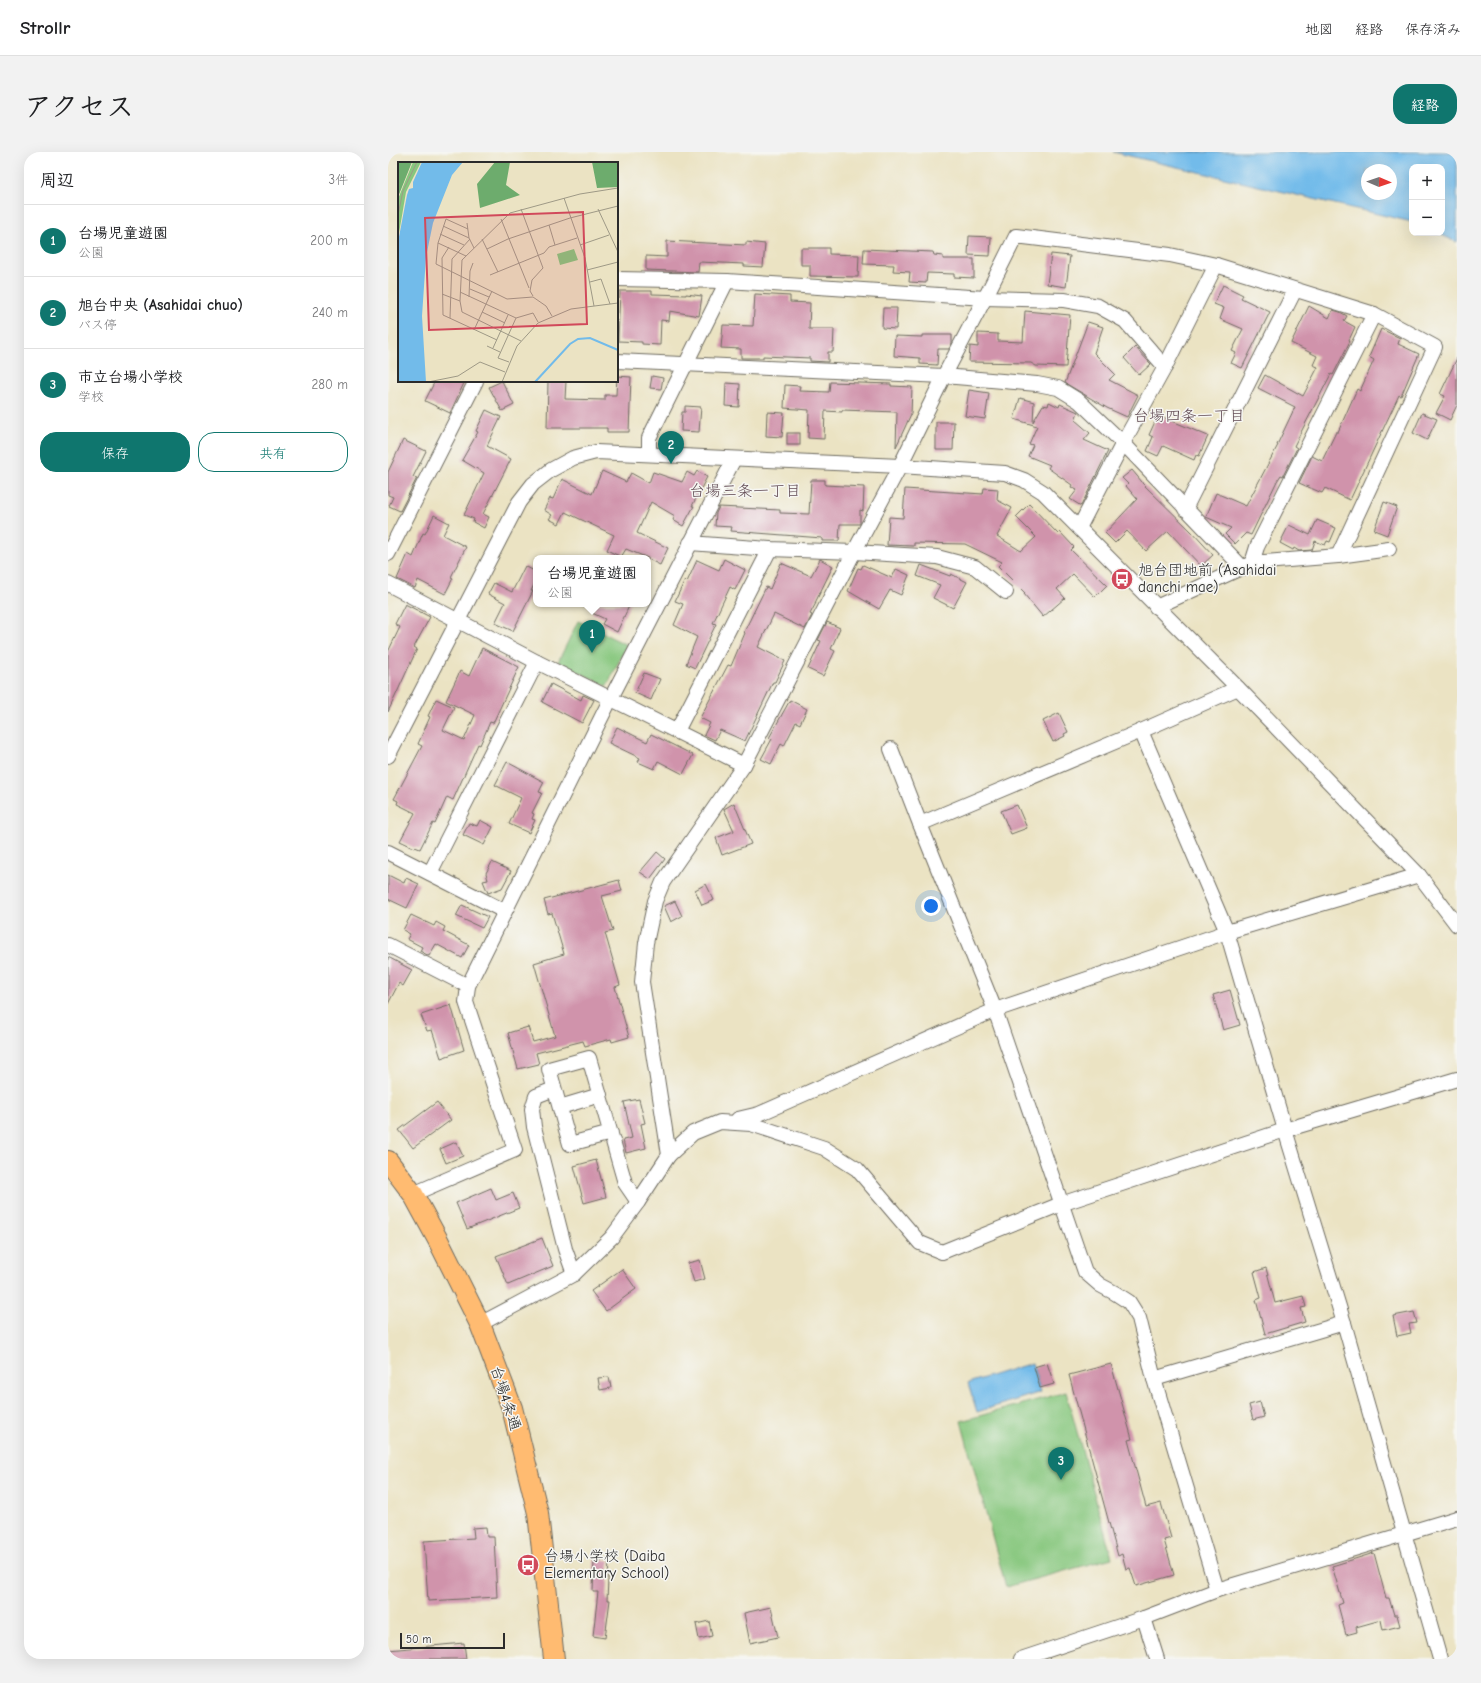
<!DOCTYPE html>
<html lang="ja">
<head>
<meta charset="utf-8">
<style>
	body { margin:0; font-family:"Comic Neue","Klee One",sans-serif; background:#f2f2f2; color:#202124 }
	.controls { position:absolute; right:12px; top:12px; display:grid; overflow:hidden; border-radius:8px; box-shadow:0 4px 16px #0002 }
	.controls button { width:36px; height:36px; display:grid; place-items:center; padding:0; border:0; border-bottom:1px solid #e0e0e0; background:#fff; color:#202124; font:20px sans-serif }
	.compass { position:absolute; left:973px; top:12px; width:36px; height:36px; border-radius:50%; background:#fff; box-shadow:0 4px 16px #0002; rotate:92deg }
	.scale { position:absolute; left:12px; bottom:10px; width:105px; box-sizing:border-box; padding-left:4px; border:2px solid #2b2b2b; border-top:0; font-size:11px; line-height:14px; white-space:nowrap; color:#2b2b2b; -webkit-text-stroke:3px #f6f6f2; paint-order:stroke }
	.you { position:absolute; left:543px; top:754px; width:14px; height:14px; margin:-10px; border:3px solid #fff; border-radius:50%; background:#1a73e8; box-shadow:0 0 0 6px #1a73e833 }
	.badge { display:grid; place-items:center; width:26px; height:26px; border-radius:50%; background:#0f766e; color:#fff; font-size:13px; font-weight:700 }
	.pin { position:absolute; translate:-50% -33px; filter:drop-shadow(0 1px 2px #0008) }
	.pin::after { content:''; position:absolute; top:21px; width:14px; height:12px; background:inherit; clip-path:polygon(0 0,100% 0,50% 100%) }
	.popup { position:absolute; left:145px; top:403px; width:118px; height:52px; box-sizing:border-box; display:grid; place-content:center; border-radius:8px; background:#fff; filter:drop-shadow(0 1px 3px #0005); font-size:13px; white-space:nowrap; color:#757577 }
	.popup b { font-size:15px; color:#202124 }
	.popup::after { content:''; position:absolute; left:50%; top:100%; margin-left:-8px; border:8px solid transparent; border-top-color:#fff }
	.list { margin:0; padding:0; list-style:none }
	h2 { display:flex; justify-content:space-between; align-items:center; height:52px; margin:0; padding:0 16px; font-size:17px }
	h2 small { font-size:13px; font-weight:400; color:#757577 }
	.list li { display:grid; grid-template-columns:26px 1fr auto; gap:12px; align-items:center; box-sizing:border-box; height:72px; padding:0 16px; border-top:1px solid #e0e0e0 }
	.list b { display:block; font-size:15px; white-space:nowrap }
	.list p { margin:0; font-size:13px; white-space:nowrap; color:#757577 }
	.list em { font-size:13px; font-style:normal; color:#757577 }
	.actions { display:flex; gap:8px; padding:12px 16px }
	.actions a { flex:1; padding:9px 0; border:1px solid #0f766e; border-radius:16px; text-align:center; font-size:14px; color:#0f766e }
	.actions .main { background:#0f766e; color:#fff }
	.map { position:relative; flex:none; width:1069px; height:1507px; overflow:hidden; border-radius:16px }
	header { display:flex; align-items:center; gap:24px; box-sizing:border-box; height:56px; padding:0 20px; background:#fff; border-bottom:1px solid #e0e0e0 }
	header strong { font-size:19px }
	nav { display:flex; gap:22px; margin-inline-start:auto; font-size:14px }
	.intro { display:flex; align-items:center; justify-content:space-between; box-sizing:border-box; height:96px; padding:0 24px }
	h1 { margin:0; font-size:28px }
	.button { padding:10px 18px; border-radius:16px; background:#0f766e; color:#fff; font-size:14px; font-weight:700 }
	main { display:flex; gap:24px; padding:0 24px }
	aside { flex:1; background:#fff; border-radius:16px; box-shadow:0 4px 16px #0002 }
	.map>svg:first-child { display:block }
</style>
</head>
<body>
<header>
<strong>Strollr</strong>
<nav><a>地図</a><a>経路</a><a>保存済み</a></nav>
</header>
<div class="intro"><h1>アクセス</h1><a class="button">経路</a></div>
<main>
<aside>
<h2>周辺<small>3件</small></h2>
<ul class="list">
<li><span class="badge">1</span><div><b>台場児童遊園</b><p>公園</p></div><em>200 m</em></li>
<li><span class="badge">2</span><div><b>旭台中央 (Asahidai chuo)</b><p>バス停</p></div><em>240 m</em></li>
<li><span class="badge">3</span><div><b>市立台場小学校</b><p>学校</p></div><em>280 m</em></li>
</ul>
<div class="actions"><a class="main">保存</a><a>共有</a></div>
</aside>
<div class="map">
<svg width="1069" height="1507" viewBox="0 0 1069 1507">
	<rect width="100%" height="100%" fill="#f6f6f2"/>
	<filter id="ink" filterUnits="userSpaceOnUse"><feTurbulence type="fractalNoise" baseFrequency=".025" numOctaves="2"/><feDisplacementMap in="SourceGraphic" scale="8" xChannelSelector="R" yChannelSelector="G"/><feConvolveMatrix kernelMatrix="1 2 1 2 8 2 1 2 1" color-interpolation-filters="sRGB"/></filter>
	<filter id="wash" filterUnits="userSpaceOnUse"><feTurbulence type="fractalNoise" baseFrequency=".012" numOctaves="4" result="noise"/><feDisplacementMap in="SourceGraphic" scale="16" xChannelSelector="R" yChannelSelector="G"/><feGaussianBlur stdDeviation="0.9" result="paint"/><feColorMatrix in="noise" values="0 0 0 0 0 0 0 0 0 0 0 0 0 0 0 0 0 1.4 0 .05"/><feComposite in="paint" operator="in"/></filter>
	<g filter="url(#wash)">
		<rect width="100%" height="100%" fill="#ebe3c3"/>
		<g fill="#87c77e" stroke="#597954">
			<path d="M190,469L239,493L219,534L170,510Z"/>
			<path d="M678,1240L724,1406L618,1435L573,1269Z"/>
		</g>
		<g fill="#72bbea" stroke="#4e738a" fill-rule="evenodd">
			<path d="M725,0H1069V90L1049,81H1054V15H1024V70ZM979,18H1003V42H979Z"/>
			<path d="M644,1211L653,1240L589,1260L580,1231Z"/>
		</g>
		<g id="blocks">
			<g fill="#d093ab">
				<path d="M581,84L603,85L602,104L580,103Z"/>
				<path d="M279,89L358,93V90L377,92L375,115L356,114V112L311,110L310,120L258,118V104L279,105Z"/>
				<path d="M413,96H441V102L471,103L470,125L422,124V113H413Z"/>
				<path d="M476,97L545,100L546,103L555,104V107H586V126L566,125V122L539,121L538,131L521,130L522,120L505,119L506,113L475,112Z"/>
				<path d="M663,102L682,104L678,135L659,132Z"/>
				<path d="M835,133L855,143L853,146L882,160L854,216L843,211L848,201L844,199L855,177L832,167L836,156L826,152Z"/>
				<path d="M232,139H264V142L298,143V142L314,144L311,164L282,159L281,169L273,168L272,193L254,192V190L230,189Z"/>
				<path d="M367,142L402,144V150L422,151L421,177H446L445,200H440V210L422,209V206L375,204V206H353V197L333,196L335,173L365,174Z"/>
				<path d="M921,154L941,166L945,158L952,160L959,164L956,169L967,175L961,188L962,189L945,223L943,222L912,282L906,294L909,296L895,324L893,323L889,329L863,383L858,381L847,392L837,382L843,376L818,365L828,341L858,354L890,293H889L907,255L870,236L877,223L915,244L930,215L925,213L929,204L903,191Z"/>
				<path d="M495,156H509L508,177L494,176Z"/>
				<path d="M637,159L682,163L678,215L648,214L643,211L581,210L582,194L590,195V181L610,182V189L635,190Z"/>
				<path d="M700,170L715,175L706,201L727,222L721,228L750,243L739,265L719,256L677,231Z"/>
				<path d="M993,177L1012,186L1010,192L1031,202L1013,244L1011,243L962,348L937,336L934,341L911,331L924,304L934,309L948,280H950L969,237L972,239L986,208L981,205Z"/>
				<path d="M534,183H564V191L561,197H550L549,213L532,212V206L506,204L507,184L534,185Z"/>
				<path d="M747,195L763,212L751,223L736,206Z"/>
				<path d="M1069,206V253L1062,268L1048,261L1057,244L1052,242Z"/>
				<path d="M229,224L243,225L241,280H219V276H159L160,229H178L177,247L217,248V243H228Z"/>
				<path d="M264,224L275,226L273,237L262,236Z"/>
				<path d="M47,229H77L62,261L37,249Z"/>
				<path d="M114,229L126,253L114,259L101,235Z"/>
				<path d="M442,230L503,232V234L524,235L523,262L508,295L509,260L454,258V260L437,259L436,287L420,286L421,258L396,256L397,233L412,234L411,239L441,240Z"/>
				<path d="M338,231L352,232L351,255L337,254Z"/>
				<path d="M581,238L601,241L597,267L577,264Z"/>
				<path d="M632,246L646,250L645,270L655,253L660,254L661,250L671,255L672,252L690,260L687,268L702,281L696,288L720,299L693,354L682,347L689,338L683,335L684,333L660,316L662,313L640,304L645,293L641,292L649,274L626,267Z"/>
				<path d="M297,254L313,255L311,280L293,279L294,260H297Z"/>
				<path d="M98,258L113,265L99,294L123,307L95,362L101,365L96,376L85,370L86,367L76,363L96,321L74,308L90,280L88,279Z"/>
				<path d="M379,260L396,261L394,285L378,284Z"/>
				<path d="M1034,261L1049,267L1039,288L1025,281Z"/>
				<path d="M770,263L820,284L811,304L808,303L806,308L775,294L770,304L759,299L765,285L761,283Z"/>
				<path d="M548,270H566L565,298H548Z"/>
				<rect x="399" y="281" width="13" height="12"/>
				<path d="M15,288L38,299L25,325L29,326L12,359L1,354L5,345L0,343V320Z"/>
				<path d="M744,318L754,330V331L804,380L825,403L813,414L780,379L758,399L739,379L727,391L717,381L749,347L738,334L740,332L734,326Z"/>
				<path d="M214,319L238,330L243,321L261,331L265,320L294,330L299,320L306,324L309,319L319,325L304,354H306L295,374L285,368L287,364L263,350L249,381L280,396L272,413L260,407V406L238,397L233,405L219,398L226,383L177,360L171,372L161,367L164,363L156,358L162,346L165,347L174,327L204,342Z"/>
				<path d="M423,328H437V333L476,335L475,359L472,358V372H452L451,389H434V386L343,379L344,375L327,374L328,361L331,355L392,358V361L421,362Z"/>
				<path d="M596,336L610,337L609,348L624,356L609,384L633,399L648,385L628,365L641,352L670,382L672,380L686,395L683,398L719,433L707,445L685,422L669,437L677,446L655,465L636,442L637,441L610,414L614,410L577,392L526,391V394L499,393L501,365L515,366L517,337L595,342Z"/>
				<path d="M996,350L1009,355L999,383L986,378Z"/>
				<path d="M46,363L61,371L55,383L78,395L63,425L65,426L57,442L30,428L27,436L9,427L20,402L25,405L35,381L37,382Z"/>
				<path d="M929,368L948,376L942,390L939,389L937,393L927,389L924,398L911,399L906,396L905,398L892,391L901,373L922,383Z"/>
				<path d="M336,407L357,418L347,438L342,435L325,471L328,472L307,516L298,512L309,485L286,473L295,452L287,449L297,428L299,430L309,408L331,418Z"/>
				<path d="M432,407L445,414L427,451H428L422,462L424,463L417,477L386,462L370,495L397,509L387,530H385L357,589L332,578L327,588L316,583L322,571L312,566L340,513L343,514L357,481L356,480L378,435L382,437L393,411L423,424Z"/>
				<path d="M475,413L504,426L508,417L521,423L513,443L502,438L491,457L460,439L470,416L473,417Z"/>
				<path d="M533,413L562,424L563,422L579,430L565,456L545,446L552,433L529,424Z"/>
				<path d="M137,414L148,420V429L143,439H145L125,479L107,471L117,451L100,442L106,431L124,440Z"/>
				<path d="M17,452L42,465L26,495L29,497L0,560V500L12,475L7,472Z"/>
				<path d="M209,452H242L229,480L214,472L217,467L204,461Z"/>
				<path d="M439,470L452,476L443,497L447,499L435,524L420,517L433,489L430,488Z"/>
				<path d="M94,496L131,515L105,571L102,570L92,593L90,592L65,648L59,645L47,672L45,671L32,697L27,695V696L12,689L27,661L9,652L10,649L6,647L34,594L30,592L42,565L40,564L48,547L66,555L55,578L76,588L87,563L58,549L72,519L81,524Z"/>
				<path d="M256,521L272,527L263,548L247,541Z"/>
				<path d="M163,532L193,548L195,543L206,548L194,571L154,550Z"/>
				<path d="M402,548L419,557L412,572L408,570L396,594L393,592L383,612L373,607L384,587L381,586Z"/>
				<path d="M671,561L680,580L676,582L677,584L665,590L655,569Z"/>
				<path d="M229,575L259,590L263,582L305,603L295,622L270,609L266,617L250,610L252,606L221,591Z"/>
				<path d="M119,610L156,630L151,640L154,641L144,661L146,662L144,667L147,668L141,681L121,672L133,646L107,633Z"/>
				<path d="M346,651L363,692L334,703L328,686L346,679L336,657Z"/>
				<path d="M629,653L639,676L623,682L613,659Z"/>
				<path d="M92,668L105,675L96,693L75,683L81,671L89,674Z"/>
				<path d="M269,700L277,707L262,727L252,720Z"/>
				<path d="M104,710L123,719L114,736L100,741L95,729L100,728L98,721Z"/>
				<path d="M0,723L16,731L18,726L31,732L19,756L0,747Z"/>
				<path d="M231,728L234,739L214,744L225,779L217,781L232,833L227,835L241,885L224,890L223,887L197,894L195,889L148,901L151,912L130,917L120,881L140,875L145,890L167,884L146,811L176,802L164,761L160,762L156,748Z"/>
				<path d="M318,732L326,748L314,753L307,738Z"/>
				<path d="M287,749L294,764L283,770L276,754Z"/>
				<path d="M74,753L100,765L94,776L68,764Z"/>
				<path d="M23,763L46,774L48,770L57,775L55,779L81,793L74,806L48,792L41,804L32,799L34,795L19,787L22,782L15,778Z"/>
				<path d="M0,805L24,818L15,834L11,831L0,852Z"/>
				<path d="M842,838L852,873L835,878L825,843Z"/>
				<path d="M63,853L76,898L53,906L44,878L39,879L33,863Z"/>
				<path d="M251,947L257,971L253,972L258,996L238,1001L235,988L244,986L236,950Z"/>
				<path d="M49,950L63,968L25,996L11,978Z"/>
				<path d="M68,990L75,1004L58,1011L52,997Z"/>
				<path d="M208,1008L218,1045L196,1051L186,1014Z"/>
				<path d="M103,1036L108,1048L125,1041L131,1056L79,1077L68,1051Z"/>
				<path d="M154,1086L165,1114L120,1133L108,1104Z"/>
				<path d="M312,1108L317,1127L306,1130L300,1111Z"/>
				<path d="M878,1116L887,1151L915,1144L918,1155L913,1156L917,1170L877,1182L868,1148L873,1146L866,1120Z"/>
				<path d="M234,1117L248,1137L218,1159L203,1139Z"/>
				<path d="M1026,1160L1029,1171L1021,1172L1023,1181L1009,1184L1005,1164Z"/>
				<path d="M659,1211L666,1232L652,1236L646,1215Z"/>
				<path d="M723,1212L744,1287L740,1288L758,1355L773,1351L783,1386L776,1388L786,1423L748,1434L742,1416L738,1417L734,1402L730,1404L681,1223Z"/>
				<path d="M221,1225L223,1236L212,1238L210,1226Z"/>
				<path d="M872,1250L876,1265L865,1268L861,1253Z"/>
				<path d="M98,1375L99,1385H106L109,1445L40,1449L36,1389L86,1386L85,1376Z"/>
				<path d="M986,1401L998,1446H1001L1006,1463H1009L1012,1474L995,1478L993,1468L968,1475L969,1480L958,1483L950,1453L955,1451L944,1414Z"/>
				<path d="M206,1408H221L219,1448H222L217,1486L205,1484L210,1440H205Z"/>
				<path d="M383,1455L390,1485L362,1491L356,1461Z"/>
				<path d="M321,1469L324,1484L311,1487L308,1472Z"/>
				<path d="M76,1491L78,1507H0V1498Z"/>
			</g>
		</g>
	</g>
	<g filter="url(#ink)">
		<use href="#blocks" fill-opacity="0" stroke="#6e6b60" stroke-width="1"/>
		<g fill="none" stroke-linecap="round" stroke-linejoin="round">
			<g stroke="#6e6b60" stroke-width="16">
				<g id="minor">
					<path d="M229,127L339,129L597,146L676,148L710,154L737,169L777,215"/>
					<path d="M229,209L556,224L649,232L670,236L691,249L735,291L855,416"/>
					<path d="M261,302V286L339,129"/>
					<path d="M797,357L907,138"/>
					<path d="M691,376L735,291L777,215L828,113"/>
					<path d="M302,391L382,397L466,400L549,405L587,415L618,440"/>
					<path d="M0,402L88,229"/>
					<path d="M864,411L869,395L986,162"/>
					<path d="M0,432L149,510L356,613"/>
					<path d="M768,455L864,411L950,404L1001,397"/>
					<path d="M289,579L382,397"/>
					<path d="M753,579L839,780L897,978L956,1171L1052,1507"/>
					<path d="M503,597L532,672L607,858L697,1120L712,1133L727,1141L741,1150L751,1166L766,1227L829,1438"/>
					<path d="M0,604L131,350L145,332L163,318L185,306L208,300L512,314L617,321L636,328L655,340L850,536L1031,723L1069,773"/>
					<path d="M532,672L753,579L850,536"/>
					<path d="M0,700L116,759"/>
					<path d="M42,721L149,510"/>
					<path d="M0,793L80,834"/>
					<path d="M166,937L148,944L144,957L146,975L177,1097L186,1122"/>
					<path d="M172,955L212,943"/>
					<path d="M350,967L371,962L607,858L839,780L1031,723"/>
					<path d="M223,981L182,992L161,917L201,906L237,1031L250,1050"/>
					<path d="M281,1003L305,981L332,970L363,972L436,996L469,1017L532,1091L554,1100L673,1052L897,978L1069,927"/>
					<path d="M25,1042L127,998L78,850L80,834L223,546L346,307"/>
					<path d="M92,1172L186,1122L224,1085L250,1050L281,1003L254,830L258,791L267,749L275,730L356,613L466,400L512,314L556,224L597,146L628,84L782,103L828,113L986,162L1047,195L950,404"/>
					<path d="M766,1227L956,1171"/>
					<path d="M756,1466L769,1507"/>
					<path d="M633,1507L756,1466L829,1438L1069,1366"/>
				</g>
			</g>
			<g stroke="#6e6b60" stroke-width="22">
				<path id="highway" d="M0,1009L25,1042L50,1088L92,1172L124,1256L150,1361L166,1507"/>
			</g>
			<use href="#minor" stroke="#fff" stroke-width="14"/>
			<use href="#highway" stroke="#ffbb71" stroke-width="20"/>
		</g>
	</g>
	<defs>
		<g id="bus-disc" transform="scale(1.15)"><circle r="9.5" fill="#d1495b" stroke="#f6f6f2"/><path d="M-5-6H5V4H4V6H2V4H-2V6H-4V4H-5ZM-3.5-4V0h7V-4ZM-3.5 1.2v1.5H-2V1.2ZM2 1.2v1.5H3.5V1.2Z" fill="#fff"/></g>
	</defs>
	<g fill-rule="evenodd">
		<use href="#bus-disc" x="734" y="427"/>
		<use href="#bus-disc" x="140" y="1413"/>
	</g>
	<g text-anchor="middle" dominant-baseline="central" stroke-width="3" stroke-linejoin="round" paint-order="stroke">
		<g font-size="15" fill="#2b2b2b" stroke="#f6f6f2" text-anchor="start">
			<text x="750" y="418">旭台団地前 (Asahidai<tspan x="750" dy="17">danchi mae)</tspan></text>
			<text x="156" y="1404">台場小学校 (Daiba<tspan x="156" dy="17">Elementary School)</tspan></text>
		</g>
		<g font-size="15" fill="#2b2b2b" stroke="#f6f6f2">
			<text transform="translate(118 1246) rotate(72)">台場4条通</text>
		</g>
		<g font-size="16" fill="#654f58" stroke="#f6f6f2">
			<text x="801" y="264">台場四条一丁目</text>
			<text x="357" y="339">台場三条一丁目</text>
		</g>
	</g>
	<g transform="translate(10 10)">
		<rect width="220" height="220" fill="#ebe3c3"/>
		<path d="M15,0H23L8,30L0,77V37ZM176,87L180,98L162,103L159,92Z" fill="#87c77e"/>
		<path d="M0,0H14L0,35ZM97,0H112L108,23L122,33L82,46L79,22ZM194,0H220V25L199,26Z" fill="#6dac6d"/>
		<path d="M24,0H65L54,13L35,61L28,95L24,154L28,220H0V80L9,33L11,27L15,26V20Z" fill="#72bbea"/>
		<path fill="none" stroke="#72bbea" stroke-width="2" d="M137,220L172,182L180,177L192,176L220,188"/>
		<path fill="none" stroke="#9e9986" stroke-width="1" d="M166,36L187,96L196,144M123,47L145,106L134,118L132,129L135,134M200,47L220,90M0,53L5,29L19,0M103,57L131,126M69,61L71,76L76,86M151,63L157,83M45,64L71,76M70,67L48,57L40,81L38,102L109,137L135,135L148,144L154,154M42,72L66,83M84,77L100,110M40,81L68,94M182,83L211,73M51,85L44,96L45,153L99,178M89,87L110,77L172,56L220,44M189,108L220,100M92,113L146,91L151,85L179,76M192,120L203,117L212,142M72,127L91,135M62,130L118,156L135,151L140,160M44,132L62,139M71,135L72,109L75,101M84,150L107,161M52,156L54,97L72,77M76,168L94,129M123,179L64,150L62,139L64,98L112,51L182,32L220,26M89,184L102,190M95,186L110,153M111,200L100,196L118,156M30,220L60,214L82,200L107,210M104,220L119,184L140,161L173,147L220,141"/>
		<path fill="#d1495b" fill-opacity="0.15" stroke="#d1495b" stroke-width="2" d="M185,50L189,162L31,168L27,56Z"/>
		<rect width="220" height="220" fill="none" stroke="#2b2b2b" stroke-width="2"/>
	</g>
</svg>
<div class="controls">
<button>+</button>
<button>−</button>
</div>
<svg class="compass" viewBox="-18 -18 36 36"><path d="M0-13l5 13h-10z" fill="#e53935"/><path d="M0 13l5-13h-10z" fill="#757577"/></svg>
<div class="scale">50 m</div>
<div class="you"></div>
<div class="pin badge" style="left:204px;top:501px">1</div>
<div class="popup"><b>台場児童遊園</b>公園</div>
<div class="pin badge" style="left:283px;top:312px">2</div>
<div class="pin badge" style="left:673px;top:1328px">3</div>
</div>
</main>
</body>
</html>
